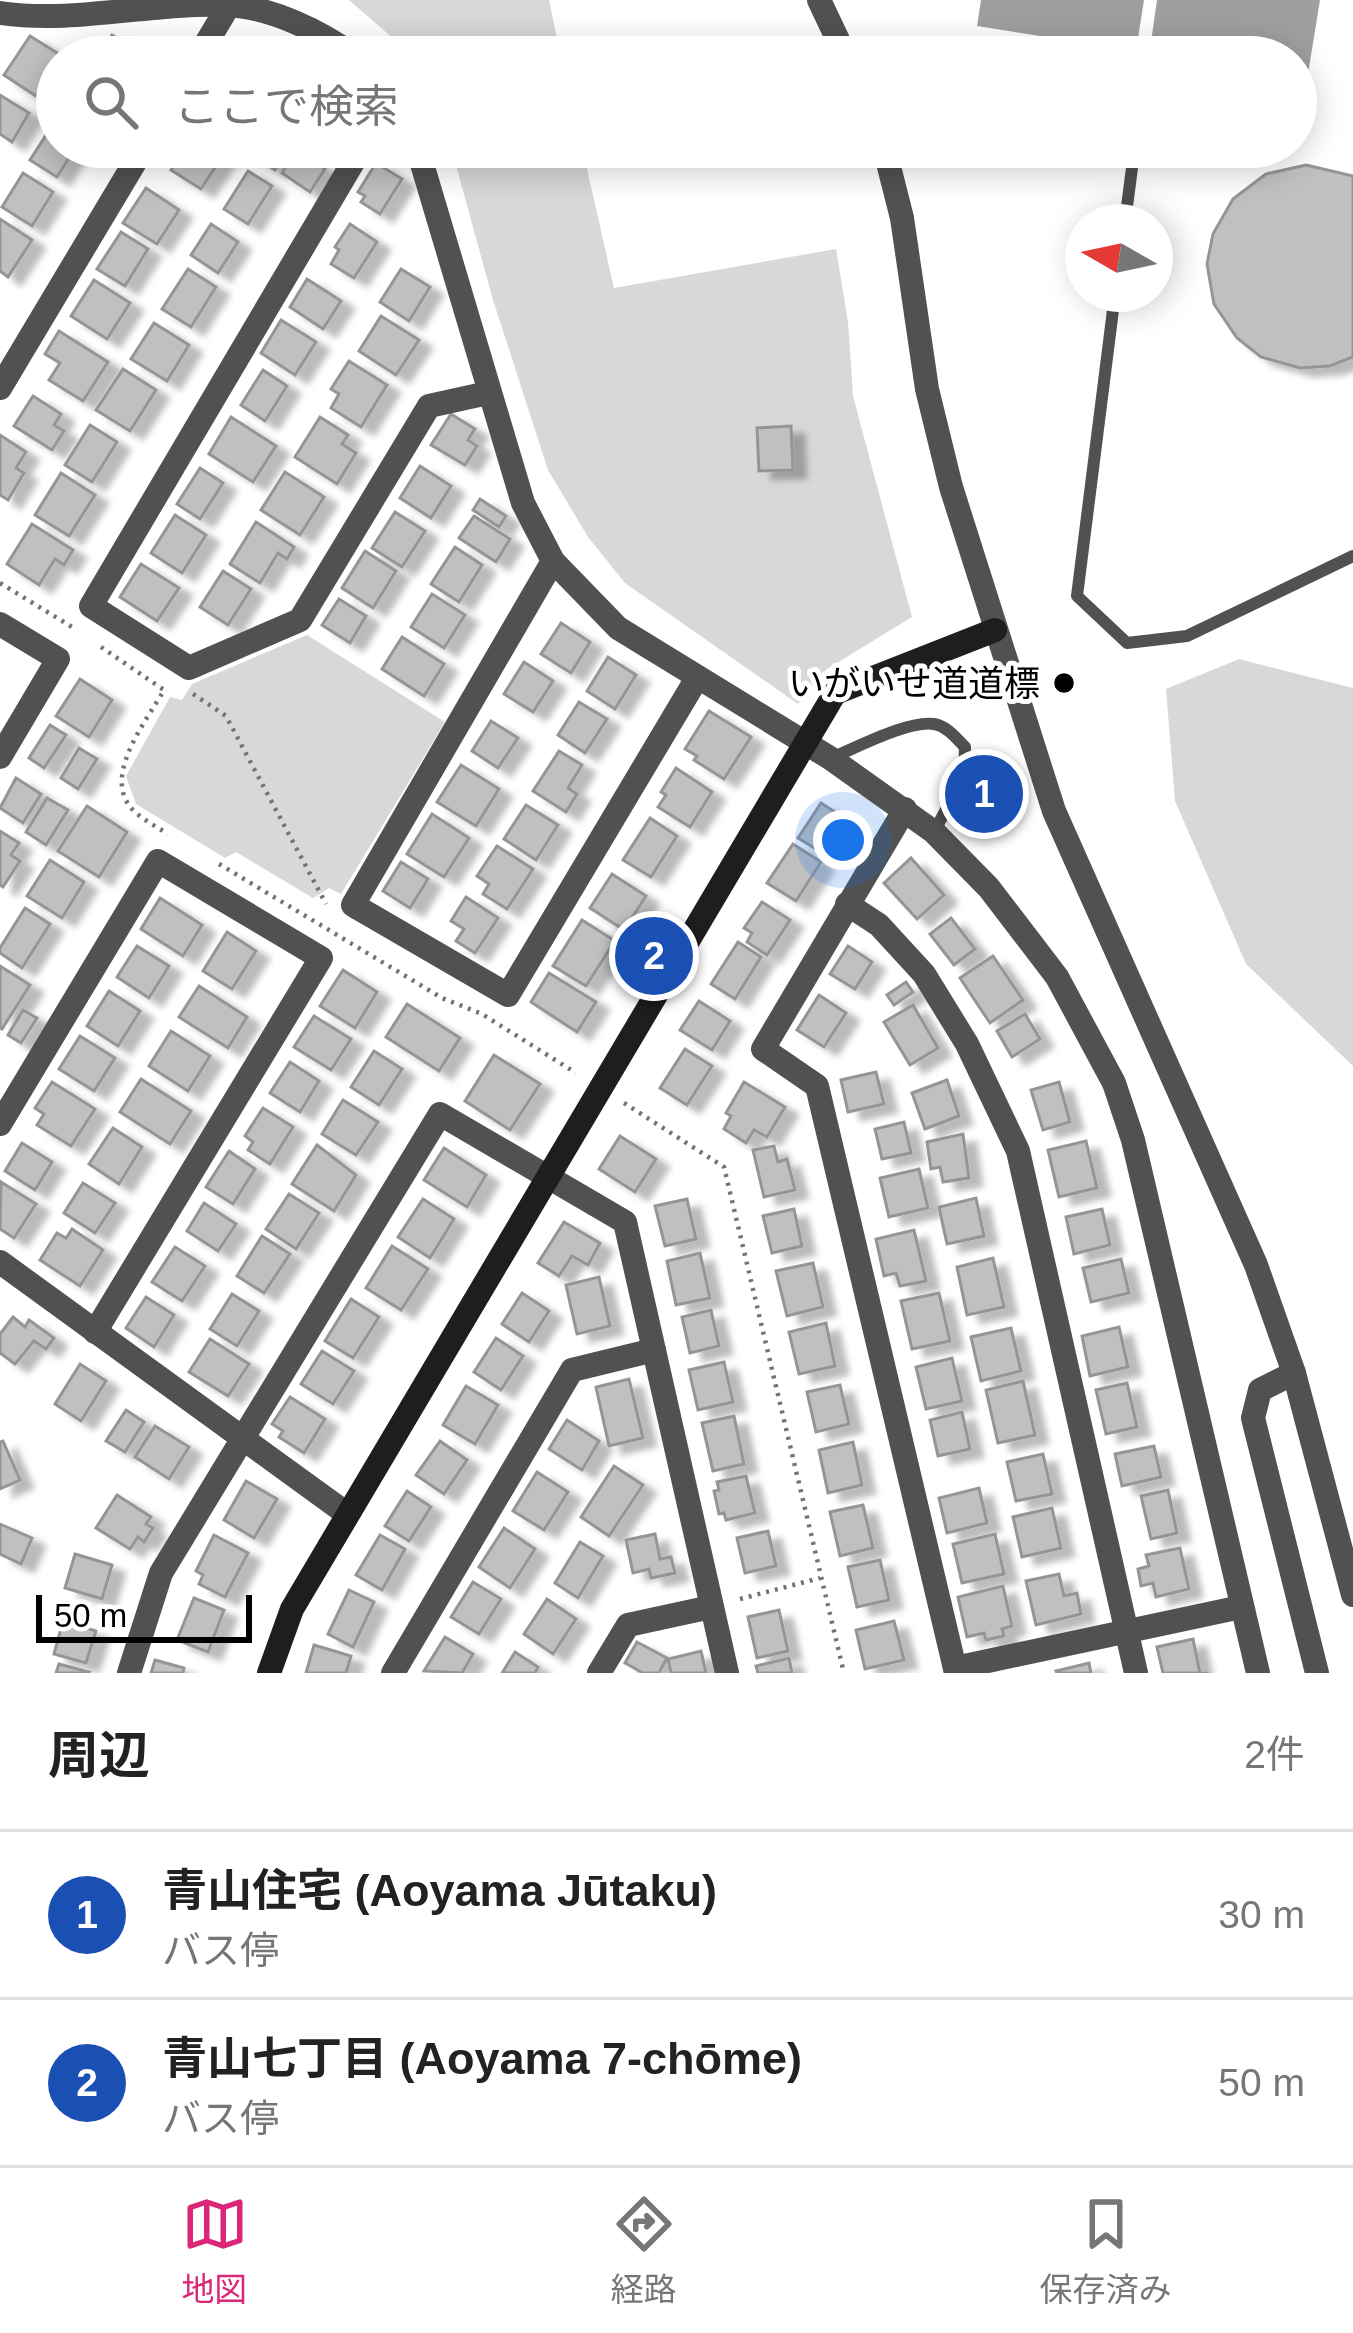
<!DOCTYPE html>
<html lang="ja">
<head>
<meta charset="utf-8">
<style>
	body { margin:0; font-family:Helvetica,"Noto Sans JP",sans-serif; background:#f6f6f6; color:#222 }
	.compass { position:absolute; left:1065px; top:204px; width:108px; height:108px; border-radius:50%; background:#fff; box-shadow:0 6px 30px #0003; rotate:279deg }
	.scale { position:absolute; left:36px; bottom:30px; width:216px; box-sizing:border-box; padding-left:12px; border:6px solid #000; border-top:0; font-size:33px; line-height:42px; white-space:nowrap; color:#000; -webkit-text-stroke:9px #fff; paint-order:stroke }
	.you { position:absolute; left:843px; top:840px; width:42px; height:42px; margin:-30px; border:9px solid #fff; border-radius:50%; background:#1a73e8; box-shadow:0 0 0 18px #1a73e833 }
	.badge { display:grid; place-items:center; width:78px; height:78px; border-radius:50%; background:#db2777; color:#fff; font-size:39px; font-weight:700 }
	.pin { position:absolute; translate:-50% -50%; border:6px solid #fff; box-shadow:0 3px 12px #0006 }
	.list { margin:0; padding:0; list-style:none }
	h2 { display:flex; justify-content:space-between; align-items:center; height:156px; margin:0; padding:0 48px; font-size:51px }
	h2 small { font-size:39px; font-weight:400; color:#767676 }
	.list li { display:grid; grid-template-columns:78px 1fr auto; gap:36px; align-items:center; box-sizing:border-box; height:168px; padding:0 48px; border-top:3px solid #e0e0e0 }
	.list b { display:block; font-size:45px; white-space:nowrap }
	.list p { margin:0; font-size:39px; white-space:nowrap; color:#767676 }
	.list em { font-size:39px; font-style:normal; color:#767676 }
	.icon { flex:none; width:66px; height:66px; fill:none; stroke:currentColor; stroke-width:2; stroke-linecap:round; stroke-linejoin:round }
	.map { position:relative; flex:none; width:1353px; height:1673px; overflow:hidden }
	.search { position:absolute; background:#fff; box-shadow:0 6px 30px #0003; left:36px; right:36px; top:36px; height:132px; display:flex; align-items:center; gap:30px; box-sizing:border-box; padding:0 42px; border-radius:66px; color:#767676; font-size:45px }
	.sheet { height:492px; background:#fff }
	nav { display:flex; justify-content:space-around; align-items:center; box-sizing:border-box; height:168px; border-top:3px solid #e0e0e0; background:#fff; font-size:33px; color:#767676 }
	nav a { display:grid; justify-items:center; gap:6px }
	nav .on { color:#db2777 }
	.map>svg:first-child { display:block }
</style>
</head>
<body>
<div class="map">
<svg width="1353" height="1673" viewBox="0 0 1353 1673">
	<defs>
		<filter id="shadow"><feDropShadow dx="13" dy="8" stdDeviation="3" flood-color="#0004"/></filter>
	</defs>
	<rect width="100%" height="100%" fill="#fff"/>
	<g fill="#d8d8d8">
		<path d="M349,0H549L561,57H408L403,47Z"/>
		<path d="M451,147H582L614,288L836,249L848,322L853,396L912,617L827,669L798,704L625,583L588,537L548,470L493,300Z"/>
		<path d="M307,635L445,722L341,894L329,888L313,898L236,852L225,858L136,804L126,776L170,697L182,700L192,684Z"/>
		<path d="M1239,659L1353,688V1066L1246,964L1175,801L1166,689Z"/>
	</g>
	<g fill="#9f9f9f">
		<path d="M981,0H1144L1136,51L977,26Z"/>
		<path d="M1157,0H1320L1308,74L1296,72V57H1202L1150,49Z"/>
	</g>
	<g fill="#c0c0c0" stroke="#959595" stroke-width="3" filter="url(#shadow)">
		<path d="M112,35L137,51L142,43L163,56L98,57Z"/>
		<path d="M30,36L62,56L57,57L36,96L4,75Z"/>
		<path d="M268,39L286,50L281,57H243L253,40L263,47Z"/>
		<path d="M0,95L29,113L12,142L0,134Z"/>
		<path d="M57,118V147L74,150L57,177L30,160Z"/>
		<path d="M186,147H220L226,151L201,189L171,170Z"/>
		<path d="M252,147H290L275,170L248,153Z"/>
		<path d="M296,150L325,169L310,192L282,173Z"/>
		<path d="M376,163L402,179L380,214L361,202L365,196L358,192Z"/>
		<path d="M1306,165L1353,176V357L1330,366L1300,368L1261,357L1237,338L1214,304L1207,264L1213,234L1233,199L1266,174Z"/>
		<path d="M248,171L272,186L248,224L224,209Z"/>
		<path d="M23,173L53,192L32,226L2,207Z"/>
		<path d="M146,188L179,210L157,244L123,223Z"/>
		<path d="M0,219L32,240L8,277L0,271Z"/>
		<path d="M211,224L238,242L218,273L191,255Z"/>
		<path d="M350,224L377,242L354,278L331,264L339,250L335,247Z"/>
		<path d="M121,232L148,249L125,286L97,269Z"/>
		<path d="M188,269L216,287L191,327L162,309Z"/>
		<path d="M401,269L430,287L409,321L380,302Z"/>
		<path d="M307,279L341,301L323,329L290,307Z"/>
		<path d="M94,280L130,303L107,339L71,316Z"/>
		<path d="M381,316L419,340L396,375L359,351Z"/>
		<path d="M281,320L316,342L295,375L261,353Z"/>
		<path d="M154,323L189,345L167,381L131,359Z"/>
		<path d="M59,331L108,362L83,401L49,380L60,363L45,354Z"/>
		<path d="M349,361L387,385L361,427L331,408L339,394L331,389Z"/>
		<path d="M123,369L156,390L130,431L96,410Z"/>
		<path d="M263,370L287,386L265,421L241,405Z"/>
		<path d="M33,396L61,414L54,425L64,431L52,450L14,426Z"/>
		<path d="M451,414L475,429L468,440L477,446L465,465L431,445Z"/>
		<path d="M231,417L276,446L253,482L209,454Z"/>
		<path d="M320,417L348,435L342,444L356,453L337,484L295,457Z"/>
		<path d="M90,425L117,442L92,482L65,465Z"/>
		<path d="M791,426L793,470L759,471L757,428Z"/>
		<path d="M0,435L26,452L16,468L24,473L8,500L0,495Z"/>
		<path d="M420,466L451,486L431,518L400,498Z"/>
		<path d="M200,468L223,483L200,519L177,504Z"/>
		<path d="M285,472L324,497L300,535L261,510Z"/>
		<path d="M61,473L95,495L69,536L35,515Z"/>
		<path d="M480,499L506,516L499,527L473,510Z"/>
		<path d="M395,512L425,531L402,567L372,548Z"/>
		<path d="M175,515L206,535L182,573L151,553Z"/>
		<path d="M474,516L510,539L496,562L459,538Z"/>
		<path d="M256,522L294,547L287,559L278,553L260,583L230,564Z"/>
		<path d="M32,524L73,550L64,565L55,559L39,585L7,564Z"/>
		<path d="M455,547L482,565L459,602L431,584Z"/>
		<path d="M365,551L396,571L373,608L342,588Z"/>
		<path d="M141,564L179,588L157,621L120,597Z"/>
		<path d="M223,571L251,589L228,625L200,607Z"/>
		<path d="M432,594L465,615L444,648L411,627Z"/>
		<path d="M339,599L366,616L350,643L322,625Z"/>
		<path d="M561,623L590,642L571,673L541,654Z"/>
		<path d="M402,637L444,664L424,696L382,669Z"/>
		<path d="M608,657L636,675L615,709L587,691Z"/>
		<path d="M524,662L553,681L533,712L504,694Z"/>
		<path d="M80,679L112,700L89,737L56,716Z"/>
		<path d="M579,702L607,719L585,753L558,735Z"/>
		<path d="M709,711L751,737L724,779L694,760L697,756L685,749Z"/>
		<path d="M491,721L518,738L498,768L472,751Z"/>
		<path d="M50,725L66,735L44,768L29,758Z"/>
		<path d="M79,748L97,759L78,789L61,778Z"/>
		<path d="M559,751L582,765L568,788L577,794L566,812L533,791Z"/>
		<path d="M461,765L499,789L476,826L437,802Z"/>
		<path d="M676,768L712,792L690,827L658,807L666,795L661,792Z"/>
		<path d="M16,778L41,794L23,823L0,808Z"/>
		<path d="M47,798L68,810L46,845L26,832Z"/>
		<path d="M821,803L846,819L824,854L798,838Z"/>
		<path d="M526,805L558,825L536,860L504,839Z"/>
		<path d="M87,806L127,832L99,877L58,851Z"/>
		<path d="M432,814L469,838L444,877L407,854Z"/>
		<path d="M650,818L677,836L651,877L623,860Z"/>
		<path d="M0,831L19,843L11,855L20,861L3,887L0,885Z"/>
		<path d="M793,844L821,862L796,901L767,883Z"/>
		<path d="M497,846L533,869L507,909L483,894L489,884L477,876Z"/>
		<path d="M911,858L944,895L917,919L884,883Z"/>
		<path d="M50,860L84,882L62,918L27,896Z"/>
		<path d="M401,862L428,879L410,908L383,891Z"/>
		<path d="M612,874L646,896L624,930L590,908Z"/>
		<path d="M466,897L498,918L475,953L456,941L464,929L451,921Z"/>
		<path d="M160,898L202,925L183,956L141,929Z"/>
		<path d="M762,902L790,920L767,955L747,942L752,933L744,928Z"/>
		<path d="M25,908L50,924L22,968L0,953V948Z"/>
		<path d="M951,918L975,949L954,965L930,934Z"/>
		<path d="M582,920L615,941L586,986L553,966Z"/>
		<path d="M227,932L256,951L232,989L203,971Z"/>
		<path d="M738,942L761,957L735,999L711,984Z"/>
		<path d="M137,946L169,966L149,998L117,977Z"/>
		<path d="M848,946L872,962L855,989L830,974Z"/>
		<path d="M993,956L1023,1000L990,1023L960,978Z"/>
		<path d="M0,966L30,985L2,1029L0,1028Z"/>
		<path d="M343,970L377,992L355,1028L320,1006Z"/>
		<path d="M549,973L596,1002L577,1032L531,1002Z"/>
		<path d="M906,982L913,992L894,1005L887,995Z"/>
		<path d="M199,986L247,1017L228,1048L179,1017Z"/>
		<path d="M109,991L140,1011L118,1046L87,1026Z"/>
		<path d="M819,995L846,1013L824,1047L797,1030Z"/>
		<path d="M699,1001L730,1021L712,1050L680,1030Z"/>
		<path d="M407,1004L460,1038L439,1071L386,1037Z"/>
		<path d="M913,1005L938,1048L910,1065L884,1022Z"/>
		<path d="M23,1010L37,1018L21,1043L8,1035Z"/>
		<path d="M1025,1014L1040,1039L1012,1057L997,1031Z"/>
		<path d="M314,1016L351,1039L331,1070L294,1047Z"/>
		<path d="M171,1031L210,1056L188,1091L149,1066Z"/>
		<path d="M80,1036L115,1058L94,1091L59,1069Z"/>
		<path d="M685,1049L712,1066L687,1105L660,1088Z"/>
		<path d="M374,1051L402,1069L379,1105L351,1087Z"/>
		<path d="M494,1055L540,1084L510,1130L465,1101Z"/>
		<path d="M290,1062L319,1081L300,1112L270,1093Z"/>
		<path d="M876,1072L884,1104L848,1112L841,1080Z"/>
		<path d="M141,1079L191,1111L170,1144L120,1112Z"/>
		<path d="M947,1080L959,1116L925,1129L912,1093Z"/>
		<path d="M52,1082L95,1109L71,1146L37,1125L44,1114L35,1108Z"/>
		<path d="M744,1082L785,1107L767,1137L754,1130L746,1143L724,1129L731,1116L726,1113Z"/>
		<path d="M1059,1082L1070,1122L1043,1130L1031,1090Z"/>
		<path d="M343,1100L378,1122L356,1155L322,1134Z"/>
		<path d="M263,1108L293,1127L270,1164L248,1150L253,1142L245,1136Z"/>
		<path d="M904,1122L911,1153L882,1159L875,1129Z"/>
		<path d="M113,1128L142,1147L119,1184L89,1164Z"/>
		<path d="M963,1134L969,1178L943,1182L940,1167L931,1169L927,1142Z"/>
		<path d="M620,1136L656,1159L635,1192L599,1169Z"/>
		<path d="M1086,1141L1097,1188L1059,1197L1048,1150Z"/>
		<path d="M22,1143L52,1162L35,1190L5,1171Z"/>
		<path d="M317,1145L356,1175L334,1211L292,1184Z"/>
		<path d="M774,1146L778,1162L787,1159L795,1190L764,1197L753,1150Z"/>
		<path d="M444,1148L486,1175L467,1207L424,1180Z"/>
		<path d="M229,1151L255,1169L233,1204L206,1187Z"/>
		<path d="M919,1169L928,1208L889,1217L880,1178Z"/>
		<path d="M1,1182L36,1204L14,1238L0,1229Z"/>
		<path d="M83,1183L115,1203L95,1233L64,1213Z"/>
		<path d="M289,1194L319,1213L296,1249L266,1229Z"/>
		<path d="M976,1198L984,1236L947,1244L939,1207Z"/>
		<path d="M423,1199L454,1219L430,1258L398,1237Z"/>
		<path d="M687,1199L696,1239L665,1246L655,1206Z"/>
		<path d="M204,1203L236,1224L218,1251L187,1231Z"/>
		<path d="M794,1209L802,1246L772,1253L763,1216Z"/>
		<path d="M1102,1209L1110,1245L1074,1254L1066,1217Z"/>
		<path d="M564,1222L600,1243L588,1265L572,1256L559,1276L538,1263Z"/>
		<path d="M72,1229L103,1250L80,1286L40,1260L57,1233L66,1238Z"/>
		<path d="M914,1230L926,1281L900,1286L896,1273L884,1276L876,1239Z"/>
		<path d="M262,1236L290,1254L264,1293L237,1276Z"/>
		<path d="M392,1246L428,1269L401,1310L366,1288Z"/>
		<path d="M175,1247L205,1266L182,1301L152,1282Z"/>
		<path d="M700,1253L710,1298L676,1305L667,1261Z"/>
		<path d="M993,1258L1004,1307L967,1315L957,1267Z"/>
		<path d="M1121,1259L1129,1293L1091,1302L1083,1268Z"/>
		<path d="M813,1263L823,1307L787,1316L776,1271Z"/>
		<path d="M599,1277L610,1326L577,1334L566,1285Z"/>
		<path d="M522,1293L549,1311L529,1342L502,1324Z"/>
		<path d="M939,1293L950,1341L912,1349L901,1301Z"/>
		<path d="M232,1294L259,1311L237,1346L210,1329Z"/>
		<path d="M146,1297L174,1315L154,1347L126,1328Z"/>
		<path d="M351,1299L379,1317L353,1358L325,1341Z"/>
		<path d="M711,1310L719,1346L690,1353L682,1317Z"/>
		<path d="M13,1317L25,1327L29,1320L54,1338L46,1349L34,1341L15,1364L0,1353V1334Z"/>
		<path d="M826,1323L835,1366L799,1374L789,1332Z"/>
		<path d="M1119,1327L1128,1367L1090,1376L1082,1336Z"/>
		<path d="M1011,1328L1021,1371L981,1381L971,1337Z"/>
		<path d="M496,1338L523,1356L501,1390L474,1372Z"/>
		<path d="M210,1339L249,1364L228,1396L189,1372Z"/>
		<path d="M322,1351L354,1371L333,1404L301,1384Z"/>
		<path d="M952,1358L962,1401L926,1409L916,1367Z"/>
		<path d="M724,1362L733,1402L698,1410L689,1370Z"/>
		<path d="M80,1364L106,1381L81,1421L55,1404Z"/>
		<path d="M629,1379L643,1438L609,1446L596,1387Z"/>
		<path d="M1023,1381L1035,1435L998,1443L986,1390Z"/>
		<path d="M1127,1383L1137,1427L1106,1434L1096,1390Z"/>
		<path d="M840,1385L849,1424L816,1432L807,1392Z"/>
		<path d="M466,1386L498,1405L475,1444L443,1425Z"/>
		<path d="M290,1397L325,1419L304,1453L279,1437L283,1431L272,1424Z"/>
		<path d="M126,1410L144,1422L125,1452L106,1441Z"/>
		<path d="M962,1412L970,1449L938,1456L930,1420Z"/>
		<path d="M734,1416L744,1464L713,1471L702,1423Z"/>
		<path d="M567,1420L599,1441L582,1470L549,1449Z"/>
		<path d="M155,1426L189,1447L169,1479L135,1457Z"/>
		<path d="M3,1441L20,1480L0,1489V1442Z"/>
		<path d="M440,1441L467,1460L444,1494L416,1475Z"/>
		<path d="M853,1442L862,1485L828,1493L819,1450Z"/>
		<path d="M1154,1446L1161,1477L1122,1486L1115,1454Z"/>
		<path d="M1043,1454L1052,1494L1016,1501L1007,1462Z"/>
		<path d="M614,1466L643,1485L609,1536L581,1517Z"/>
		<path d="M537,1472L568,1492L544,1530L513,1511Z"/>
		<path d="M746,1476L755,1513L726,1520L724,1513L719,1514L714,1491L719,1490L717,1482Z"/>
		<path d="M246,1481L277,1499L254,1538L224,1520Z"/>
		<path d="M979,1488L987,1523L947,1533L939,1498Z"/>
		<path d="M1168,1490L1177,1533L1151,1539L1141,1496Z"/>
		<path d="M407,1491L431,1507L409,1541L385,1526Z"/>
		<path d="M117,1495L151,1517L146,1524L153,1528L144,1542L138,1537L130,1549L96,1528Z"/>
		<path d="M863,1505L873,1548L840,1556L830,1512Z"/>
		<path d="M1052,1508L1061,1548L1022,1557L1013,1517Z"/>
		<path d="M0,1524L32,1538L21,1564L0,1554Z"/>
		<path d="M504,1528L535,1549L510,1588L479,1567Z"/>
		<path d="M768,1531L776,1566L745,1573L737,1538Z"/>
		<path d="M655,1534L660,1559L671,1557L675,1573L651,1578L649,1569L633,1573L626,1540Z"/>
		<path d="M995,1534L1004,1574L962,1583L953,1544Z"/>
		<path d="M214,1535L248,1553L225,1597L199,1584L203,1575L196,1571Z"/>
		<path d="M380,1535L405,1549L382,1590L356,1575Z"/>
		<path d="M580,1542L603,1556L578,1598L555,1583Z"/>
		<path d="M1180,1548L1189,1589L1156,1597L1153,1583L1141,1586L1138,1569L1149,1566L1146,1555Z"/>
		<path d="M75,1554L112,1565L102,1599L65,1588Z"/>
		<path d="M880,1560L889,1600L857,1607L848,1567Z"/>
		<path d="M1059,1574L1064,1596L1077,1593L1081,1614L1036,1625L1026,1581Z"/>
		<path d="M473,1582L501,1599L479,1634L451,1617Z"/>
		<path d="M1003,1586L1012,1626L1002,1629L1004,1636L986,1640L984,1633L967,1637L958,1597Z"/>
		<path d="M349,1590L374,1602L353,1647L328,1634Z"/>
		<path d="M194,1598L224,1610L208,1652L177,1640Z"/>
		<path d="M547,1599L576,1619L553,1654L524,1634Z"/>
		<path d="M779,1610L788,1651L757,1658L748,1617Z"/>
		<path d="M63,1621L96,1631L86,1663L54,1654Z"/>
		<path d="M894,1621L904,1660L865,1669L856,1630Z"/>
		<path d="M445,1637L473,1654L462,1673L424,1671Z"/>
		<path d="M1193,1639L1200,1673H1209H1163L1157,1647Z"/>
		<path d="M637,1642L667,1658L659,1673H643L625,1663Z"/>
		<path d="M314,1645L351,1656L346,1673H306Z"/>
		<path d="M701,1651L706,1673H671L668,1659Z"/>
		<path d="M515,1652L538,1667L535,1673H502Z"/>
		<path d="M789,1658L792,1673H758L756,1666Z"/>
		<path d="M155,1660L184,1668L183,1673H151Z"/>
		<path d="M1089,1663L1091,1673H1057L1056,1671Z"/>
		<path d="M59,1664L89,1672L88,1673H56Z"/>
	</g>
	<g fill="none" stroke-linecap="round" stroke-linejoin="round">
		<g stroke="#737373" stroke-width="4.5" stroke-dasharray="3 6" stroke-linecap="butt">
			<path d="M0,583L72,627"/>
			<path d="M101,647L164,690C146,722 99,779 135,812C145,821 157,827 168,834"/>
			<path d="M193,694L226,716L326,904"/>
			<path d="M219,864L442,998L482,1014L576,1073"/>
			<path d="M624,1103L724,1167L844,1673"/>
			<path d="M740,1599L820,1578"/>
		</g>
		<g stroke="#515151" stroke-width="12">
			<path d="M1125,222L1133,160"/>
			<path d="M1115,294L1077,596L1127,643L1187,636L1353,556"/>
			<path d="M831,758C856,748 908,720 934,724C947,726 956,738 965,747L964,776L934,832"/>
		</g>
		<g stroke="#515151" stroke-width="24">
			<path d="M819,0L846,57"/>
			<path d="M0,13C75,24 151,2 226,5C271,7 320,31 356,57"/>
			<path d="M198,57L229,5"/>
			<path d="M362,147L91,606L189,668L300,620L429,406L488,393"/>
			<path d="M417,147L523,503L553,561L618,628L830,758L934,832L989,888L1057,977L1114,1083L1133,1140L1258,1673"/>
			<path d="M884,147L902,218L927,389L951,487L1054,811L1256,1265L1294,1373L1353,1595"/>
			<path d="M0,388L144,147"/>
			<path d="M553,561L353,905L508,995L697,678"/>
			<path d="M0,624L58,659L0,757"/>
			<path d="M905,809L763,1049L817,1086L956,1673"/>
			<path d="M847,904L879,925L924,974L967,1044L1018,1151L1136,1673"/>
			<path d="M0,1124L158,861L321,958L95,1332"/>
			<path d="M0,1262L347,1514"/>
			<path d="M1294,1373L1260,1390L1253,1418L1317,1673"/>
			<path d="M955,1668L1241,1607"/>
			<path d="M129,1673L161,1573L440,1114L625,1222L727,1673"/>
			<path d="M393,1673L572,1370L654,1350"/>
			<path d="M599,1673L628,1625L711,1607"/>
		</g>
		<path stroke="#1e1e1e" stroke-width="24" d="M269,1673L292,1609L835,693L995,630"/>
	</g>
	<circle fill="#000" stroke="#fff" stroke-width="4.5" cx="1064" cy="683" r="12"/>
	<g text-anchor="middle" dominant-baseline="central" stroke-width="10" stroke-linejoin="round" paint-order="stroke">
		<g font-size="36" fill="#000" stroke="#fff" text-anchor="end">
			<text x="1040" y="683">いがいせ道道標</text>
		</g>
	</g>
</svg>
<svg class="compass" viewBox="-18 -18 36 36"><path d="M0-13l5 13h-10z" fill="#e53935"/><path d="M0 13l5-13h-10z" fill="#767676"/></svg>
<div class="scale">50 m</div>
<div class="you"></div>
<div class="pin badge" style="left:984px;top:794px;background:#1a4fb4">1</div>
<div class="pin badge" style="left:654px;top:956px;background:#1a4fb4">2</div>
<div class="search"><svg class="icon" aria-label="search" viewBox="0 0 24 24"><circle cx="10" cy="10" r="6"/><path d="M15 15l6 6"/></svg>ここで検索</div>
</div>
<section class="sheet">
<h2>周辺<small>2件</small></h2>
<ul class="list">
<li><span class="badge" style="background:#1a4fb4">1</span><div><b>青山住宅 (Aoyama Jūtaku)</b><p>バス停</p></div><em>30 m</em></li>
<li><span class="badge" style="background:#1a4fb4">2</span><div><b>青山七丁目 (Aoyama 7-chōme)</b><p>バス停</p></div><em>50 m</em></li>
</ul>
</section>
<nav>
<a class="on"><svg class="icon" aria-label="map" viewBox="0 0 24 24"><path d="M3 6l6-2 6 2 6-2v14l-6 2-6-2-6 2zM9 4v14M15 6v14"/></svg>地図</a>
<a><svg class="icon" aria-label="directions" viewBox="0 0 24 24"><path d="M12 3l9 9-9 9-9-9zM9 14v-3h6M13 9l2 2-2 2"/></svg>経路</a>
<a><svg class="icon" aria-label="saved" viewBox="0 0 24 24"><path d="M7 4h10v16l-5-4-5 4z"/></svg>保存済み</a>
</nav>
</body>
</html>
